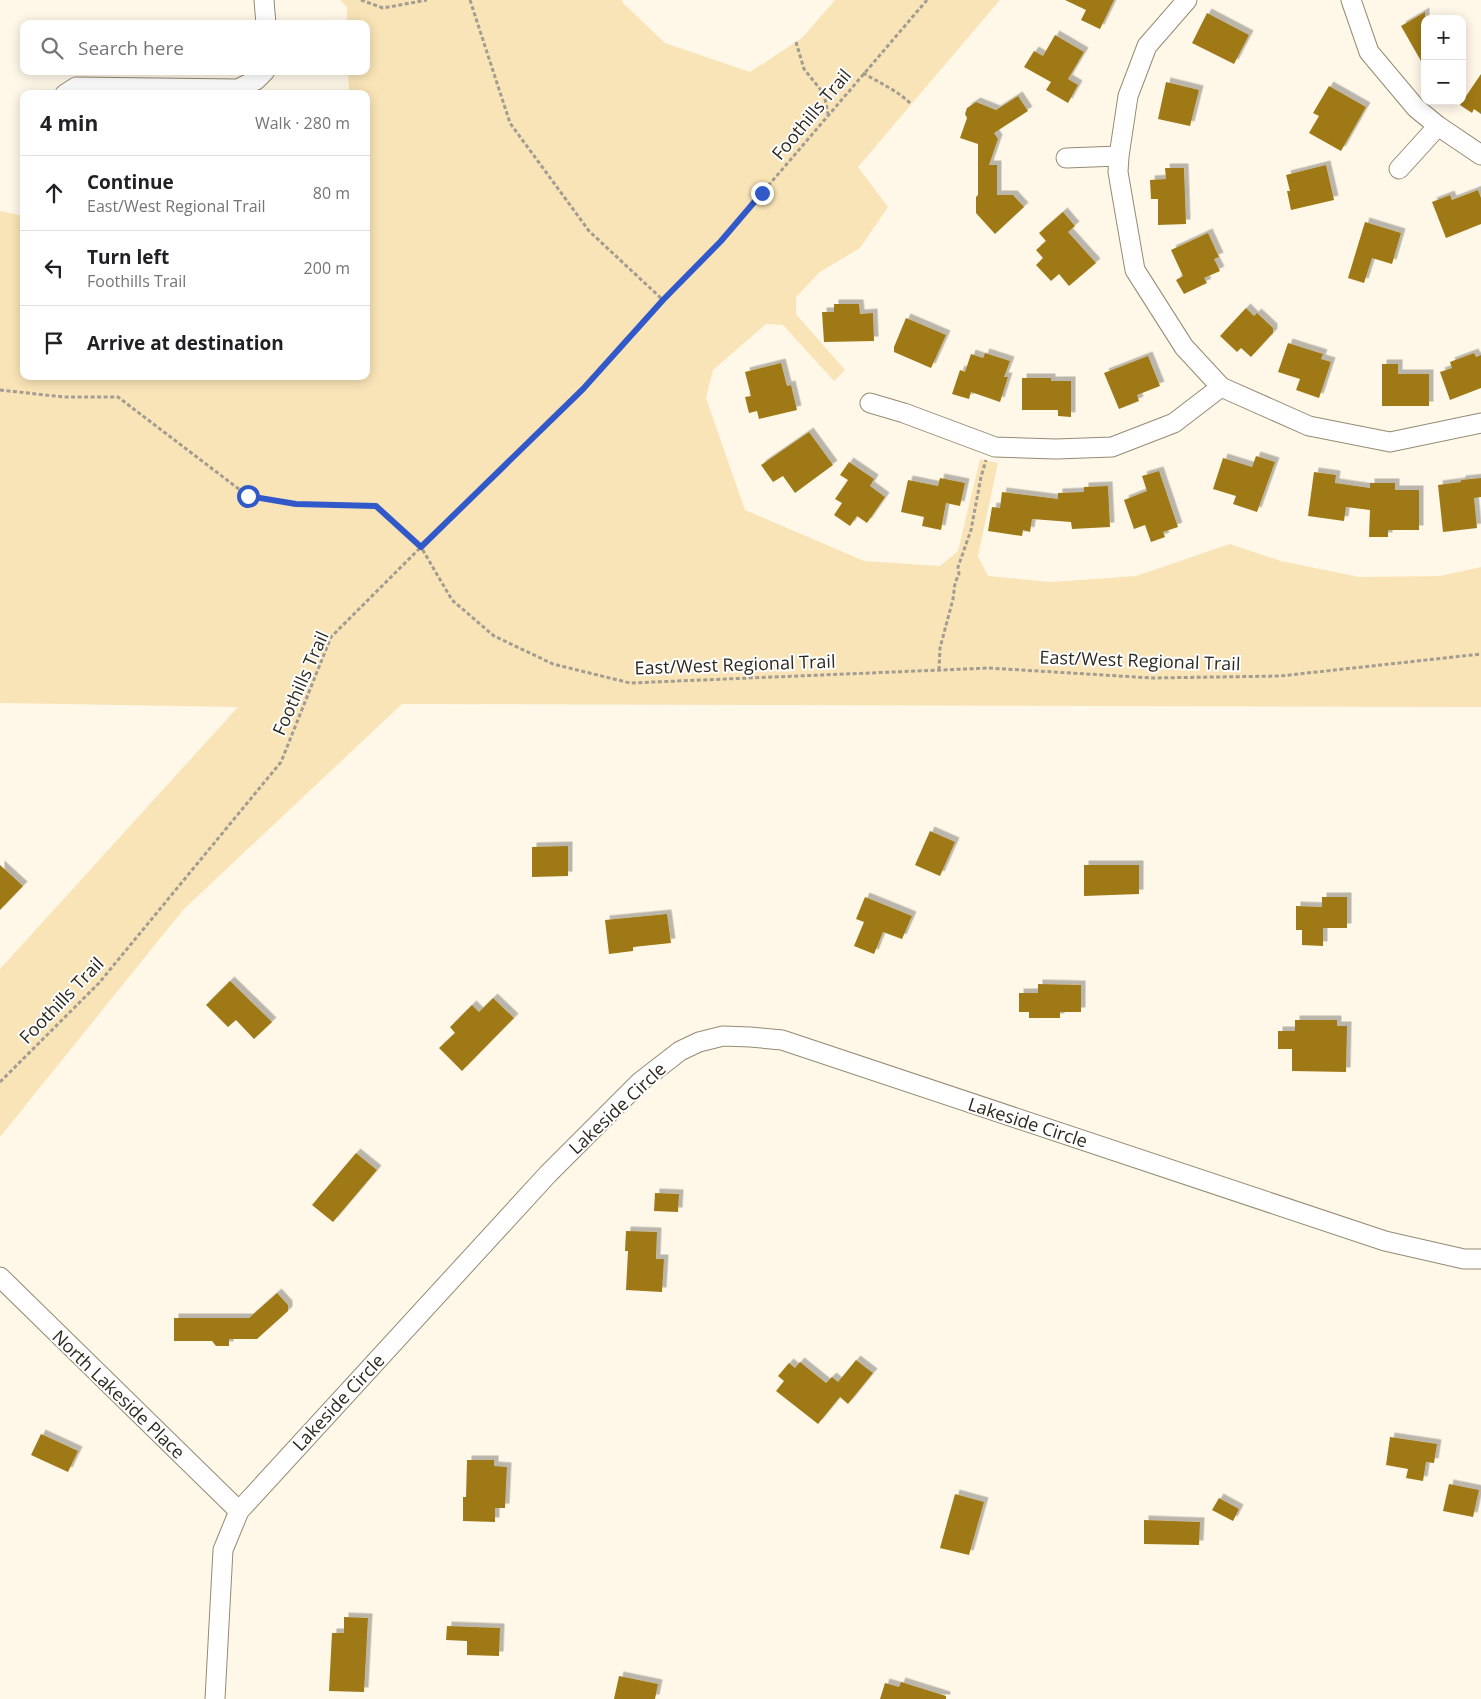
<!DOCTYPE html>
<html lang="en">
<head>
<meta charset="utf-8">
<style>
	body { margin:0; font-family:"Open Sans",sans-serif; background:#f6f6f6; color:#202124 }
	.controls { position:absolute; right:15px; top:15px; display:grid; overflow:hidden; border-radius:10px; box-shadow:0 2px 12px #0003 }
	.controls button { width:45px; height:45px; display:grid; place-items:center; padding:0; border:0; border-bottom:1px solid #e0e0e0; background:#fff; color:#202124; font:25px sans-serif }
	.stop { position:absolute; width:15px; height:15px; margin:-11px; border:4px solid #3159c9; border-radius:50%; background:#fff }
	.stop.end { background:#3159c9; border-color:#fff; box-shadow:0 1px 5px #0008 }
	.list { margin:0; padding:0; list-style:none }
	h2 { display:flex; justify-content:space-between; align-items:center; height:65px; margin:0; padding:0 20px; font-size:21px }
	h2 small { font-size:16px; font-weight:400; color:#757577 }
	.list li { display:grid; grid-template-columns:32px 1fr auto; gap:15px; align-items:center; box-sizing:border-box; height:75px; padding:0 20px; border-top:1px solid #e0e0e0 }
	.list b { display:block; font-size:19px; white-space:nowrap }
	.list p { margin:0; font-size:16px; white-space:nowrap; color:#757577 }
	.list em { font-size:16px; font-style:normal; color:#757577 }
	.icon { flex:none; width:28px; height:28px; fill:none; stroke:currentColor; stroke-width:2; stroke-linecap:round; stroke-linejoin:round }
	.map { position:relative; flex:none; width:1481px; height:1699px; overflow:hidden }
	.search { position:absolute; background:#fff; box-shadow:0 2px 12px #0003; left:20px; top:20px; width:350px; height:55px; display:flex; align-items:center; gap:12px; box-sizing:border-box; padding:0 18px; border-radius:10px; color:#757577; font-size:19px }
	.panel { position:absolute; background:#fff; box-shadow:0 2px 12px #0003; left:20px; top:90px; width:350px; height:290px; border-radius:10px }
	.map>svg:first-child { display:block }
</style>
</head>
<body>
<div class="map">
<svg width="1481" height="1699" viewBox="0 0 1481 1699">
	<defs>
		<filter id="shadow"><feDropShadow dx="4.5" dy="-4.5" stdDeviation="0" flood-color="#0004"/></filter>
	</defs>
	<rect width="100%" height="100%" fill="#fff8e9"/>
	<path fill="#f9e4b7" d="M340,0H622L623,3L665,43L750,72L802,38L835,0H1000L858,167L888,207L860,248L820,272L796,297V314L845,370L834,381L783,325L766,324L713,370L706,398L745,510L864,561L940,566L958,551L980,459L998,463L978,556L988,576L1052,582L1136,576L1230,544L1281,561L1359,577L1440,576L1481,567V707L402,704L183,910L0,1137V969L238,707L0,703V211L24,216V376H366V94H349L348,71H366V24H347V7Z"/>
	<g fill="#9e7918" filter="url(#shadow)">
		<path d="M1065,0H1114L1100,29L1081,20L1086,10Z"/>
		<path d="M1425,12V68L1401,26Z"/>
		<path d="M1207,13L1249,35L1234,64L1192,43Z"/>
		<path d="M1055,35L1084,52L1068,79L1078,85L1068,103L1046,90L1051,82L1024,67L1034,51L1043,56Z"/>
		<path d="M1481,74V114L1474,109L1472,113L1460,105Z"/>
		<path d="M1166,82L1199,90L1190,126L1158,119Z"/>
		<path d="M1329,86L1366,107L1341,151L1309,133L1319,116L1313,113Z"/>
		<path d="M1018,96L1028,111L994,133L998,139L989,165H997V195H1013L1024,207L995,234L976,213V197L978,195V144L960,138L967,118L965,114L967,108L976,102L996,110Z"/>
		<path d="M1326,165L1334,200L1291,210L1287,191H1290L1286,175Z"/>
		<path d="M1165,168H1184L1186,224L1158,225V199H1151L1150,180L1166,179Z"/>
		<path d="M1478,190L1481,198V224L1446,238L1432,202L1450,195L1452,200Z"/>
		<path d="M1063,212L1075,226L1068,232L1096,263L1069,286L1059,274L1051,281L1036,265L1043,258L1036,250L1046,241L1039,233Z"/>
		<path d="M1365,222L1401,233L1392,264L1372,258L1364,283L1348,278Z"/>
		<path d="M1208,233L1219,257L1214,259L1220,271L1204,278L1207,283L1184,294L1176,280L1183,276L1171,250Z"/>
		<path d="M834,304H859L860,314L873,313L874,341L824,342L822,312H834Z"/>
		<path d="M1246,308L1254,316L1257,313L1273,328V333L1251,357L1241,348L1237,352L1220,336Z"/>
		<path d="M906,318L946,335L931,368L894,352V347Z"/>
		<path d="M1288,343L1323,354L1321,359L1331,362L1319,398L1296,390L1300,379L1278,372Z"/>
		<path d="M985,353L1010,361L1004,377H1008L1000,402L971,392L969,399L952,394L960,370L965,372L971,354L983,358Z"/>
		<path d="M1474,353L1476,357L1481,355V388L1450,400L1440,372L1452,368L1450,362Z"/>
		<path d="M1148,356L1160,386L1137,395L1139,401L1119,409L1104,373Z"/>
		<path d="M781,363L787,386L791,385L797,410L759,419L757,411L749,413L745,397L751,396L745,372Z"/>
		<path d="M1382,364H1398V374H1429V406H1382Z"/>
		<path d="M1022,378H1051V381H1071V417L1058,416V410H1022Z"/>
		<path d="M809,432L833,465L795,493L783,476L773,482L761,465Z"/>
		<path d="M1256,456L1275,462L1257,512L1233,504L1236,496L1213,489L1223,458L1252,467Z"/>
		<path d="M849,462L874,479L870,486L885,497L867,523L857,516L850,526L834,515L842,503L835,499L848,480L840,475Z"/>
		<path d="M1159,471L1178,527L1163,532L1165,537L1151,542L1145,525L1134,529L1124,500L1147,491L1142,476Z"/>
		<path d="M1314,472L1336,475L1335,483L1370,488V483H1395V490H1419V530H1388V537H1369L1370,510L1346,507L1344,521L1308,516Z"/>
		<path d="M940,478L965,483L960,506L946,503L941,530L922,526L924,517L901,512L908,480L938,486Z"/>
		<path d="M1481,478V497L1474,498L1477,528L1443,532L1438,485L1461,482V480Z"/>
		<path d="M1108,486L1110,527L1072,529L1071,522L1032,519L1030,532L1023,530L1022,536L988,531L992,507L1000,508L1002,492L1058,499V493L1084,492V487Z"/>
		<path d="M930,831L955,842L940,876L915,865Z"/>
		<path d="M568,846V876L532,877V847Z"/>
		<path d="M0,865L23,886L0,910Z"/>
		<path d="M1084,865H1139V894L1084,896Z"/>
		<path d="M865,897L912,916L902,939L883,932L874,954L854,946L864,922L856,919Z"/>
		<path d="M1322,897H1347V928H1323V946L1302,945V930H1296V906L1322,907Z"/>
		<path d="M667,914L671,943L633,947V951L609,954L605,920Z"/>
		<path d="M230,981L272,1022L254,1039L236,1020L228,1027L206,1005Z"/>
		<path d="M1038,984L1081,985V1012H1060V1018H1029V1012H1019V993H1038Z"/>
		<path d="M493,998L514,1018L462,1071L439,1048L455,1033L450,1027L472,1005L479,1012Z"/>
		<path d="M1295,1020H1337V1026H1347L1346,1072L1292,1071V1049H1278V1031H1295Z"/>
		<path d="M356,1153L377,1170L333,1222L312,1205Z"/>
		<path d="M655,1193L679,1194L678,1212L654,1211Z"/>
		<path d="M626,1231L657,1232L656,1259H664L662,1292L626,1290L628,1251H625Z"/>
		<path d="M277,1293L288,1305V1311L257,1339H229V1346H216L212,1341H174V1318H249Z"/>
		<path d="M856,1360L873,1373L848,1404L840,1397L818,1424L776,1391L784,1381L778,1376L789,1363L795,1368L800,1362L826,1383L832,1377L838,1382Z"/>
		<path d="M41,1434L78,1451L68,1472L31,1455Z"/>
		<path d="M1390,1437L1437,1444L1434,1463L1426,1462L1423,1481L1406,1478L1408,1469L1386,1465Z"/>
		<path d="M467,1460H494V1466L507,1467L505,1508H495V1522L463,1521V1497H466Z"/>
		<path d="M1449,1484L1479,1490L1473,1517L1443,1511Z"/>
		<path d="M955,1494L984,1502L969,1555L940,1548Z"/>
		<path d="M1219,1498L1239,1509L1233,1521L1212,1510Z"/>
		<path d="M1144,1520L1200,1522L1199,1545L1144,1544Z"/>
		<path d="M344,1617L368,1618L364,1692L329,1691L332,1633H344Z"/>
		<path d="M447,1626L500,1628L499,1656L467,1655V1641L446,1640Z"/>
		<path d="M619,1676L658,1684L655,1699H614Z"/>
		<path d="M901,1682L946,1696V1699H880L885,1683L899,1687Z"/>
	</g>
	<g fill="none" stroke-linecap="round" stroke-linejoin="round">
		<g stroke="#958a73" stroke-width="21">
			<g id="minor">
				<path d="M264,0L266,24"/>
				<path d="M1187,0L1147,46L1128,96L1119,156L1118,172L1135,270L1184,347L1221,387L1309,426L1390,442L1481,423"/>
				<path d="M1351,0L1369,52L1416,108L1438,126L1481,155"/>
				<path d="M65,94L76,87L238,89L256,80L265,71"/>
				<path d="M1066,158L1119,156"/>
				<path d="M1399,169L1438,126"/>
				<path d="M870,403L904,413L995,447L1056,449L1112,447L1174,423L1221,387"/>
				<path d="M0,1277L239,1511"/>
				<path d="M215,1699L223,1550L239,1511L548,1174L640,1082L680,1051L699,1042L723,1036L750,1037L782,1040L1385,1241L1464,1259H1481"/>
			</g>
		</g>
		<g stroke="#a39d91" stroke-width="3" stroke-dasharray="4 2.5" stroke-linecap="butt">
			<path d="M361,0L383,8L427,0"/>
			<path d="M470,0L510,123L589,231L663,300"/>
			<path d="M796,42L804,69L824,94L828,114"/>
			<path d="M863,73C880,83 898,91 911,104"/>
			<path d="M0,390L64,397H118L248,496L297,504L376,506L421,547L452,600L494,636L553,664L630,683L989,668L1152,678L1280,676L1481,654"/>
			<path d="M939,670L940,648L953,599L955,583L959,574L958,567L971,530L981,477L986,460"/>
			<path d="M0,1082L99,983L281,762L331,637L421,547L583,389L663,300L721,241L927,0"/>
		</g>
		<use href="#minor" stroke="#fff" stroke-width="19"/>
	</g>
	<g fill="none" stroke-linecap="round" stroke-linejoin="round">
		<path stroke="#3159c9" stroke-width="6" d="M248,496L296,504L376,506L421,547L583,389L663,300L721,241L762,193"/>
	</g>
	<g text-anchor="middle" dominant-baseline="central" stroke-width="4" stroke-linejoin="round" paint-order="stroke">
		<g font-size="18" fill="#2d291f" stroke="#fff">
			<text transform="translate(811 114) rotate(-50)">Foothills Trail</text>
			<text transform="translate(1140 660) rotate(2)">East/West Regional Trail</text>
			<text transform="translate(735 664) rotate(-2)">East/West Regional Trail</text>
			<text transform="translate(300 683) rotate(-66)">Foothills Trail</text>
			<text transform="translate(61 1000) rotate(-46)">Foothills Trail</text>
			<text transform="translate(617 1108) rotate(-43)">Lakeside Circle</text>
			<text transform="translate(1028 1122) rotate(18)">Lakeside Circle</text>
			<text transform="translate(119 1394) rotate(44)">North Lakeside Place</text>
			<text transform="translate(338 1402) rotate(-47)">Lakeside Circle</text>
		</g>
	</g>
</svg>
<div class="controls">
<button>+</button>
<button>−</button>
</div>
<div class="stop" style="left:248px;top:496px"></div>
<div class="stop end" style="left:762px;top:193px"></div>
<div class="search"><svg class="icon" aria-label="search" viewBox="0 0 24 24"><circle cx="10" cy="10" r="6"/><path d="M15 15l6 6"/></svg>Search here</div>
<section class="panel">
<h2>4 min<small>Walk · 280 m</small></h2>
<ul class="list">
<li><svg class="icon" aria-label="ahead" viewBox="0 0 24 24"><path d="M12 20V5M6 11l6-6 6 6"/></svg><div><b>Continue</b><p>East/West Regional Trail</p></div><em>80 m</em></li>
<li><svg class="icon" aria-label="left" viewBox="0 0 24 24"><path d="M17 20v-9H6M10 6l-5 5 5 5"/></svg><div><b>Turn left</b><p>Foothills Trail</p></div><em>200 m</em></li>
<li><svg class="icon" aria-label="arrive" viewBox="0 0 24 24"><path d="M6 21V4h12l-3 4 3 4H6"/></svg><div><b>Arrive at destination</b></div></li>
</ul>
</section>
</div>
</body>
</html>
